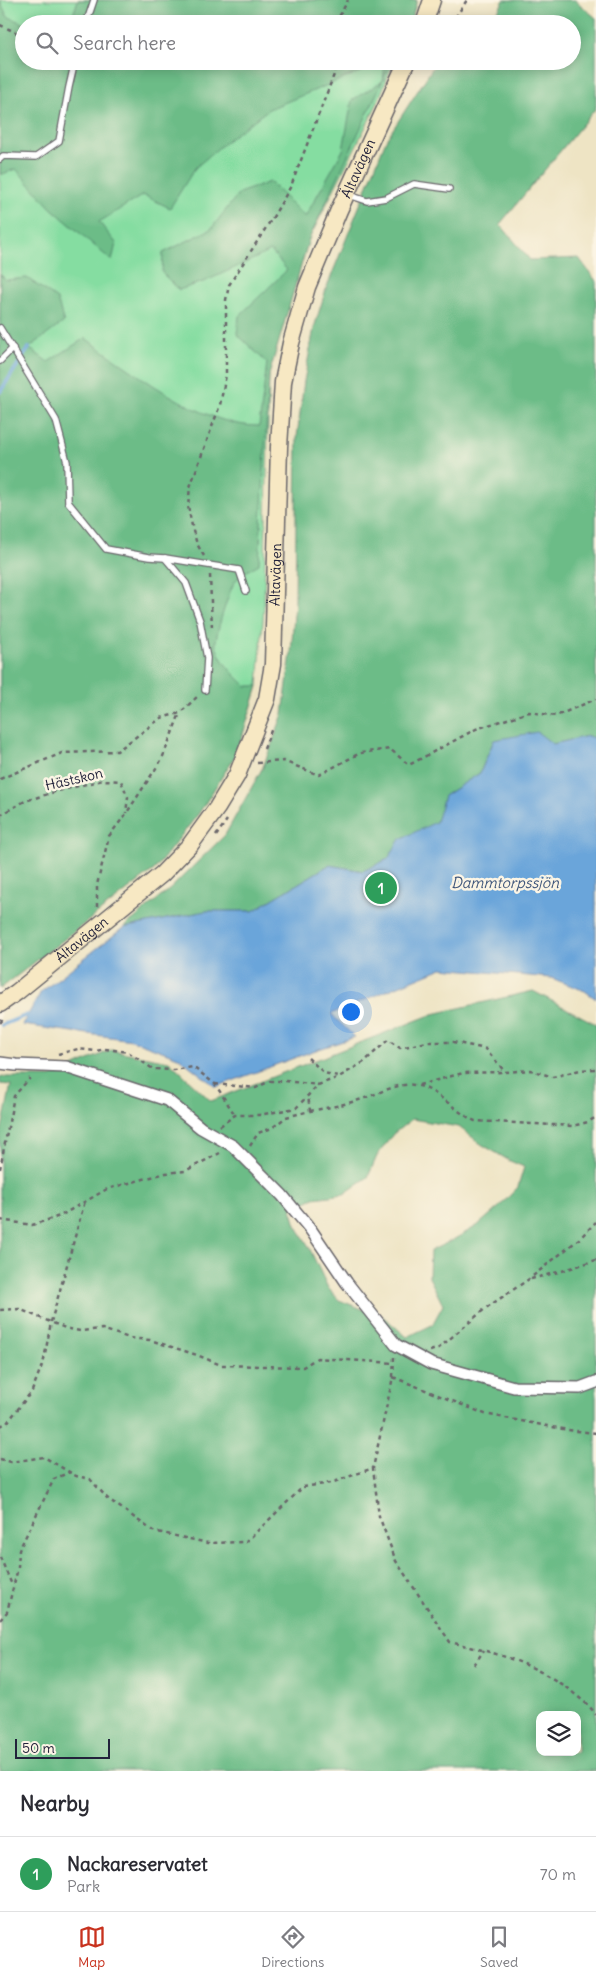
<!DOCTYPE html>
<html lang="en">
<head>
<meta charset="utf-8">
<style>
	body { margin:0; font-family:Delius,sans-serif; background:#f2f2f3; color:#2b2b33 }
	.controls { position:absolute; right:15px; bottom:15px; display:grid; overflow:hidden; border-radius:10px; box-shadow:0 2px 12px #0003 }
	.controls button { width:45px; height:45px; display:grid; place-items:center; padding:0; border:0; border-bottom:1px solid #e1e1e2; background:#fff; color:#2b2b33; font:25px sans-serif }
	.scale { position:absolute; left:15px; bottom:12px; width:95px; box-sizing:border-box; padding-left:5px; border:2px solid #22223b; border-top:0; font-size:14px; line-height:18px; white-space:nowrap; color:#22223b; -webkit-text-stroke:4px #fcf5e5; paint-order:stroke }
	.you { position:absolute; left:350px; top:1011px; width:18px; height:18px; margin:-12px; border:4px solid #fff; border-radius:50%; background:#1a73e8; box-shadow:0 0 0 8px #1a73e833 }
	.badge { display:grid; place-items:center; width:32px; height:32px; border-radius:50%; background:#c8321e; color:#fff; font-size:16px; font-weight:700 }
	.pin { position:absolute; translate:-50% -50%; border:2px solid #fff; box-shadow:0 1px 5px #0006 }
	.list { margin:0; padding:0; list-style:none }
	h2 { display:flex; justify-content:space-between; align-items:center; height:65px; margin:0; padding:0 20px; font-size:21px }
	h2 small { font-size:16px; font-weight:400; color:#7c7c81 }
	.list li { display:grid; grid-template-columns:32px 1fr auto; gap:15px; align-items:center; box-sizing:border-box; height:75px; padding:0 20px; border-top:1px solid #e1e1e2 }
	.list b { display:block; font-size:19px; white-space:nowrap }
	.list p { margin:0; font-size:16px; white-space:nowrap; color:#7c7c81 }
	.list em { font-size:16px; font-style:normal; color:#7c7c81 }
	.icon { flex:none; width:28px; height:28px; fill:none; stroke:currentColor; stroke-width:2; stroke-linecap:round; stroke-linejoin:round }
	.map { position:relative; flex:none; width:596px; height:1771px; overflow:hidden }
	.search { position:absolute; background:#fff; box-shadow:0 2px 12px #0003; left:15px; right:15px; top:15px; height:55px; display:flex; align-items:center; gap:12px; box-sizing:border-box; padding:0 18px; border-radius:28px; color:#7c7c81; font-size:19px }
	.sheet { height:140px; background:#fff }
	nav { display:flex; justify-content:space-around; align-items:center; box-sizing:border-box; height:70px; border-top:1px solid #e1e1e2; background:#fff; font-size:14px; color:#7c7c81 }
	nav a { display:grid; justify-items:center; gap:2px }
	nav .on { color:#c8321e }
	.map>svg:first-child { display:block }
</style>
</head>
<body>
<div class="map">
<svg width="596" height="1771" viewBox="0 0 596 1771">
	<rect width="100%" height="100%" fill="#fcf5e5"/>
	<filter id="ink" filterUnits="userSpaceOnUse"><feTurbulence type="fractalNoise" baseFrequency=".02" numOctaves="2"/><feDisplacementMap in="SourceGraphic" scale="10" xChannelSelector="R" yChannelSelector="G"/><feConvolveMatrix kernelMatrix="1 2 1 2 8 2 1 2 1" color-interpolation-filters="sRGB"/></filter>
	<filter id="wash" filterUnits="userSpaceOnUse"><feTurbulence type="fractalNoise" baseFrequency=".0096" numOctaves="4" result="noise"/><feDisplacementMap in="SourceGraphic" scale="20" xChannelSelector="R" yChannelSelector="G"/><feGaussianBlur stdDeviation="1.12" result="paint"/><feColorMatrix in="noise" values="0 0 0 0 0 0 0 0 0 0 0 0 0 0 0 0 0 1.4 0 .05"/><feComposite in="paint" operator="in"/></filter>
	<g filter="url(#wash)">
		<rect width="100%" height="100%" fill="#eee4c4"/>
		<path fill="#85dda1" stroke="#54806e" d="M0,0H417L410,24H24V61H394L376,106L309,239L267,374L269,375L264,607L258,686L237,753L199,813L155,869L69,931L0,987Z"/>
		<g fill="#6cbc87" stroke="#476f61" fill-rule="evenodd">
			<path d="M0,0L7,16L24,24V61H377L367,69L269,109L230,138L195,168L170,208L143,195L99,222L116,243L112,261L51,208L16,169L0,175Z"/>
			<path d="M78,0H417L410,24H70Z"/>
			<path d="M504,0H575L596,18V108L500,224L530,260L579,258L596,281V739L588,736L553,744L494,740L480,773L444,796L437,822L401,839L388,859L363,871L329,865L253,911H206L123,928L170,889L225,835L263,767L283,714L291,653L295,602L297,437L304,381L314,328L326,289L386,140L437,61L461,66L469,61H572V24H500L498,11Z"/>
			<path d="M385,61H392L309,239L269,375L259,564C250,569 239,575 234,583C229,592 214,637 216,646C222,664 233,673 246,686H258L237,753L199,813L155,869L0,989V274L6,280L27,278L57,299L64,322L29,348L48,362L85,338C132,370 202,427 259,426L267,363L237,334L239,316L287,270L271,251L206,281L179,290L162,273L163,253L211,229L239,193L270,182L305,217L343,150L352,100L383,81Z"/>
			<path d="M533,991L596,1024V1771H0V1138L11,1085L0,1084V1077H51L111,1050L169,1061L211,1101L433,1014ZM412,1119L459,1127L481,1144L510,1161L524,1167L518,1187L499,1207L477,1226L451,1241L430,1251L429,1277L443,1305L432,1325L407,1337L385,1318L339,1300L328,1288L308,1245L296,1225L291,1209L314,1198L344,1194L368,1177L377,1156L393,1134ZM540,1715H577V1752H540Z"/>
		</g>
		<path fill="#6aa5da" stroke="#46648a" d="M537,732L553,744L588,736L596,739V999L585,991L551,978L442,968L331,1014L355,1037L313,1051L216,1087L178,1057L132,1040L22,1025L41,992L123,928L206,911H253L329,865L363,871L388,859L400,839L436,822L444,796L480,773L494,740Z"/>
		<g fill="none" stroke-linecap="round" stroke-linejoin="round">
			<g stroke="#6aa5da" stroke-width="4">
				<path d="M22,358L29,348"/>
				<path d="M0,392L19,363"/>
				<path d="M2,1025L27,1015"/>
			</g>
		</g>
	</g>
	<g filter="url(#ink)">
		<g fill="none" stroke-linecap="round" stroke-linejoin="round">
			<g stroke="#69666b" stroke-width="8">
				<g id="service">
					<path d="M86,24L94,0"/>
					<path d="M0,159L3,156L36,157L59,141L69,87L75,61"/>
					<path d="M349,195L367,201L386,198L414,184L449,189"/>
					<path d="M0,328L56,420L67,462L68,502L106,549L149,557L165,558L239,570L246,591"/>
					<path d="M0,361L13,348"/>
					<path d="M165,558L186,583L200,621L207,658L205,690"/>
				</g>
			</g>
			<g stroke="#69666b" stroke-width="14">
				<path id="minor" d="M0,1063L16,1065L66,1067L167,1100L201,1128L233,1146L282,1195L311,1230L347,1283L396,1345L431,1364L514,1387L580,1388L596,1382"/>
			</g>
			<g stroke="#69666b" stroke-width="19">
				<g id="secondary">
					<path d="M424,24L432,0"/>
					<path id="s1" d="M0,1004L17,992L162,874L190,845L217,808L237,775L267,699L273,664L279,447L283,382L291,343L307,287L339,210L407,61"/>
				</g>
			</g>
			<g stroke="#69666b" stroke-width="2.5" stroke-dasharray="4 4" stroke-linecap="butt">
				<path d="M339,24V17L348,0"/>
				<path d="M451,24L467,0"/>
				<path d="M0,25L24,36"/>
				<path d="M204,556L197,544L193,531L188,506L190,487L220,405L226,375V300L229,285L273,217L291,186L335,72L337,61"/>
				<path d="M210,575L212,629"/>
				<path d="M264,749L272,728"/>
				<path d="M257,763L283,761L319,775L360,753L390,749L409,765L476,729L529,712L556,716L596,699"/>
				<path d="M0,779L62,753L117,751L161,718L180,713L198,696"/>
				<path d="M0,815L25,801L58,791L103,780L121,781L128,797L126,813"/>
				<path d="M216,836L227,820"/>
				<path d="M97,907V885L109,836L126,814L162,759L180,713"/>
				<path d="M0,1023L4,1018"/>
				<path d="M58,1054L78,1049L96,1051L105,1049L128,1052L153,1069L174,1070L193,1067L215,1084L235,1115"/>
				<path d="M308,1058L324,1073L338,1076"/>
				<path d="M215,1084L256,1088L270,1081H286L318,1085"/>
				<path d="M419,1085L463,1073L505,1072"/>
				<path d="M310,1111C326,1108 343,1105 359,1100C377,1095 400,1080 419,1086C437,1090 457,1113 475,1121L573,1126L588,1122L596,1117"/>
				<path d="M220,1126L235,1115H259L296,1108L318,1085L339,1077L364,1062L388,1040L400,1048L427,1042H453L486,1049L505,1072L531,1070L553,1077L580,1070L596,1069"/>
				<path d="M250,1146L258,1133L272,1128L286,1117L310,1111L308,1095"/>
				<path d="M0,1169L14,1096L30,1078"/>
				<path d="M0,1220L32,1225L60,1216L107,1189L166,1173L185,1171L220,1153"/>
				<path d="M531,1279L562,1271L596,1260"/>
				<path d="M0,1310L19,1309L65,1328L80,1331L102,1329L129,1338L150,1340L197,1355L221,1365L303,1367L317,1358L393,1363"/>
				<path d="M430,1351L439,1348L486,1308L529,1279L579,1239L596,1222"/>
				<path d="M394,1357L393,1377L373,1468L379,1516L396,1561L450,1642C496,1653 532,1662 571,1691C580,1699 590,1705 596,1715"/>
				<path d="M393,1377L485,1414L568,1430L596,1433"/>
				<path d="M0,1426L7,1423L32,1391L44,1360L51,1322L85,1201"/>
				<path d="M0,1459L11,1462L44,1457L76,1476L90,1479L107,1498L153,1531L208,1543L246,1542L303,1487L331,1483L373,1468"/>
				<path d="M0,1557L12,1585"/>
				<path d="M0,1620L7,1612L18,1568L19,1550L54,1479L70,1472"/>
				<path d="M474,1665L484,1650"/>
			</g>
			<use href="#service" stroke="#fff" stroke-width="5.5"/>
			<use href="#minor" stroke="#fff" stroke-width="11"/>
			<use href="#secondary" stroke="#f7e8c3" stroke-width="16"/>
		</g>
	</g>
	<g text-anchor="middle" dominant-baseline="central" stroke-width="5" stroke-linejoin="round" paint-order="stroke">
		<g font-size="14" fill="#22223b" stroke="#fcf5e5">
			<text stroke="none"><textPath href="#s1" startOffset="959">Ältavägen</textPath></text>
			<text stroke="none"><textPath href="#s1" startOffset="539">Ältavägen</textPath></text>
			<text transform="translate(74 779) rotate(-13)">Hästskon</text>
			<text stroke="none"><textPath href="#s1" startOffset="104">Ältavägen</textPath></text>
		</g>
		<g font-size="15" font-style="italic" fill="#3f567b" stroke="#fcf5e5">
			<text x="505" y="882">Dammtorpssjön</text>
		</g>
	</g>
</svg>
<div class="controls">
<button><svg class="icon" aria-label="layers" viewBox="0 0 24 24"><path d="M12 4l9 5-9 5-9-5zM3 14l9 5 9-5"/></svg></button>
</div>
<div class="scale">50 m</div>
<div class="you"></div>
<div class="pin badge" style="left:381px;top:888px;background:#2e9e5b">1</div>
<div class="search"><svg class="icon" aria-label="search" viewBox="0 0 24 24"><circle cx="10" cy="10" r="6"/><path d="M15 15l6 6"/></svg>Search here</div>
</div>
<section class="sheet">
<h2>Nearby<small></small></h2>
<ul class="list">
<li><span class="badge" style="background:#2e9e5b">1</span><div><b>Nackareservatet</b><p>Park</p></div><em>70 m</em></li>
</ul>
</section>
<nav>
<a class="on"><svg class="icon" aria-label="map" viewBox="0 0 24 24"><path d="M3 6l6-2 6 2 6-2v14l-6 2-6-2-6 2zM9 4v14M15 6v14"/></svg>Map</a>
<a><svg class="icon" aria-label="directions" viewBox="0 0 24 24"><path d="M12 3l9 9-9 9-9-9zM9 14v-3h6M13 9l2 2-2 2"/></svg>Directions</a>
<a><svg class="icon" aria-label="saved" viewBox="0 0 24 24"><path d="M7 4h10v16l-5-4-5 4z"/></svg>Saved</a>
</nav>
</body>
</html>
